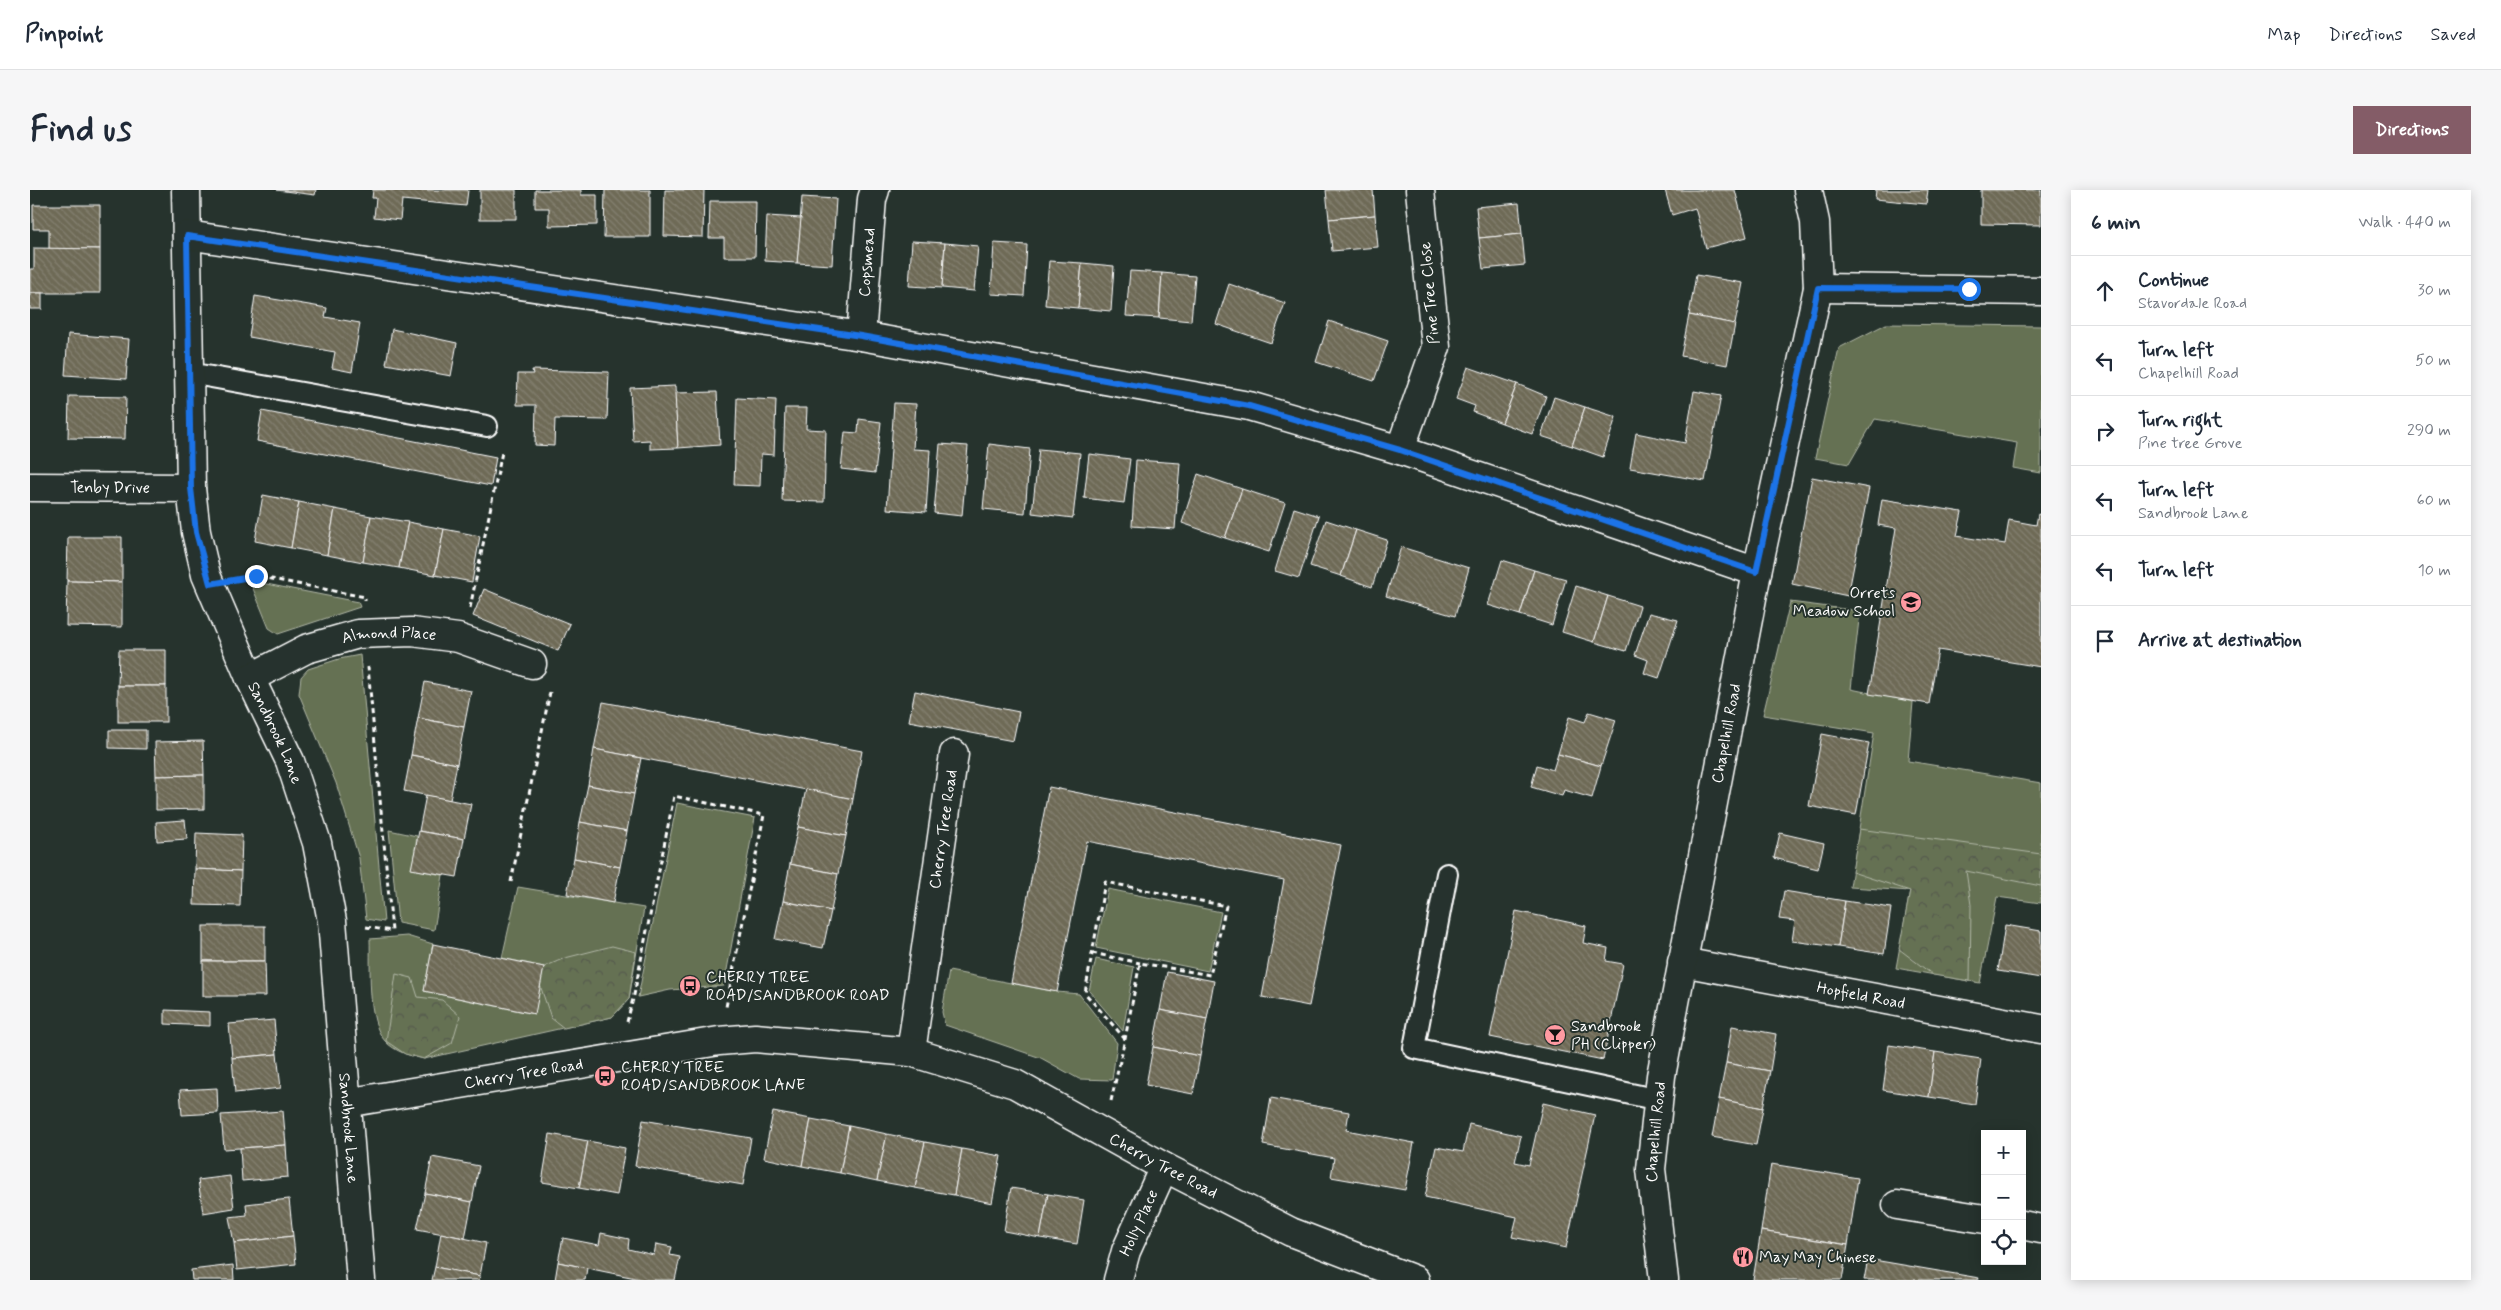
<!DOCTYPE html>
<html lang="en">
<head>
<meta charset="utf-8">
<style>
	body { margin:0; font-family:Mynerve,sans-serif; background:#f6f6f7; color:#1f2937 }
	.controls { position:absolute; right:15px; bottom:15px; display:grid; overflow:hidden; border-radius:0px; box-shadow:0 2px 12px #0003 }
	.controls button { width:45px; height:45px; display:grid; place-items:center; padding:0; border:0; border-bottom:1px solid #e0e1e3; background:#fff; color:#1f2937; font:25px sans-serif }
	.stop { position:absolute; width:15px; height:15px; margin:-11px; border:4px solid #1a73e8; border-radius:50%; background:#fff }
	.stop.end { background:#1a73e8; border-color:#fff; box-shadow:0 1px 5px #0008 }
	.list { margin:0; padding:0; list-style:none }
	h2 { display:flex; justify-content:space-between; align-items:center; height:65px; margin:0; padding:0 20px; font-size:21px }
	h2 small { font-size:16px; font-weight:400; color:#747a83 }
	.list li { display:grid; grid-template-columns:32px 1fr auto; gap:15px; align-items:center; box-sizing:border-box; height:70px; padding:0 20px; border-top:1px solid #e0e1e3 }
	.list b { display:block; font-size:19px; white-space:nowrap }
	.list p { margin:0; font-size:16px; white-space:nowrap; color:#747a83 }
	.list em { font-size:16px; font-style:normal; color:#747a83 }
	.icon { flex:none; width:28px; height:28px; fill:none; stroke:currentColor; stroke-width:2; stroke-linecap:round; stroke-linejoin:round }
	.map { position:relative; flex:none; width:2011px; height:1090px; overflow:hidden; border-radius:0px }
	header { display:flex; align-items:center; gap:30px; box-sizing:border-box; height:70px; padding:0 25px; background:#fff; border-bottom:1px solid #e0e1e3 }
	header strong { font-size:24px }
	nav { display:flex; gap:28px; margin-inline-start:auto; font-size:18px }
	.intro { display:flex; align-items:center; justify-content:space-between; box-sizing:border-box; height:120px; padding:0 30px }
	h1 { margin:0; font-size:35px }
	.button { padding:12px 22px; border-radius:0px; background:#845c67; color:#fff; font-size:18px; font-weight:700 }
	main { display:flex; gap:30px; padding:0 30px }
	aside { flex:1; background:#fff; border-radius:0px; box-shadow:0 2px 12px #0003 }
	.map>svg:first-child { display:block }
</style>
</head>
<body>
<header>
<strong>Pinpoint</strong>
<nav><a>Map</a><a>Directions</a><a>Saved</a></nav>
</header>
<div class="intro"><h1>Find us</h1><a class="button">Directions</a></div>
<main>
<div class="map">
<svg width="2011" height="1090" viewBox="0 0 2011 1090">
	<defs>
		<pattern id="forest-crowns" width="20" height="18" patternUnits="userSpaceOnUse" patternTransform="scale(1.25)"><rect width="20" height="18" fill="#657152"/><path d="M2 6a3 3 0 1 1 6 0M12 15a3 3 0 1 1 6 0" fill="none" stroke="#55594e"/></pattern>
		<pattern id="building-back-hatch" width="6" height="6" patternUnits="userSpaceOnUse" patternTransform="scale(1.25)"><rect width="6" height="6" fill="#6e6a57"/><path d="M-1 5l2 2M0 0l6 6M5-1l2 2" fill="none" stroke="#848070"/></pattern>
	</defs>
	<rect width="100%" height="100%" fill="#26332d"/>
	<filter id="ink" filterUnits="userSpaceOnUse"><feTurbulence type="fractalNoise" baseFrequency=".02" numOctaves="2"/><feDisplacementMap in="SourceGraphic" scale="10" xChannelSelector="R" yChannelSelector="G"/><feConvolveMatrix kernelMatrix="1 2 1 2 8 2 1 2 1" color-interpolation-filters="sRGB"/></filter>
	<g filter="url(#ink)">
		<g fill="#657152" stroke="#b2b8a8">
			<path d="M1856,134L2011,136V283L1983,278L1987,253L1845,229L1819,274L1785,268L1809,158Z"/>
			<path d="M226,392L328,412L330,417L248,444L239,438L222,396Z"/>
			<path d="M1760,412L1830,421L1821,499L1883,512L1878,571L2011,593V713L1967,707L1950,793L1866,778L1880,701L1820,697L1844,543L1733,525Z"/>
			<path d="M330,465L354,732L336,729L329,668L306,593L269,504L271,487L278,479L309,469Z"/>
			<path d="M647,613L725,628L694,796L640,800L608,807Z"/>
			<path d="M359,640L387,646L382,679L413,685L404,740L368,733Z"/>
			<path d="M488,697L614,718L599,809L582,827L394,869C381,866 365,862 355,851C336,830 341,776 340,749L377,746L403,754L394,801L504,824L514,777L472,768Z"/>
			<path d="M1078,699L1191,722L1178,781L1066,758Z"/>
			<path d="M1066,769L1104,777L1093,841L1059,801Z"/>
			<path d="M919,781L1027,802L1049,804L1087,853L1082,890L1049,889L1011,868L915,835L912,822Z"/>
		</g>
		<g fill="url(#forest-crowns)" stroke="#b2b8a8">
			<path d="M1829,639L2011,664V696L1936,681L1941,715L1940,791L1903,785L1869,759L1880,701L1822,682Z"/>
			<path d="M582,756L606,762L599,809L582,827L534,838L521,828L510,795L514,777L535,768Z"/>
			<path d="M366,784L382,788L388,807L412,810L430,826L422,853L394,869L375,864L356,851Z"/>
		</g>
		<g fill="url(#building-back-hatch)" stroke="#fff">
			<path d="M247,0H286L285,5Z"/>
			<path d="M343,0H438L436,16L372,10L370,30L344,27L346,8H342Z"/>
			<rect x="450" y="0" width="36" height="29"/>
			<path d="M505,0H551V5H567V35L519,36V18H505Z"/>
			<path d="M575,0H620V47H574Z"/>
			<path d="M635,0H674L673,47L634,46Z"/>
			<path d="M1296,0H1343L1345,25L1299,29Z"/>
			<path d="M1635,0H1705L1717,47L1676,58L1665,18L1642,25Z"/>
			<path d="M1846,0H1898L1896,14L1845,9Z"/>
			<path d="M1951,0H2011V35L1951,34Z"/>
			<path d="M772,7L806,9L802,75L767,73Z"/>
			<path d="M680,11H726L725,67H694V48H679Z"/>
			<path d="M1489,13L1492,44L1449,48L1446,17Z"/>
			<path d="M3,15H70V59H19V39H3Z"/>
			<path d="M1345,25L1348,57L1302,61L1299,29Z"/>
			<path d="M737,26L771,28L767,73L735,71Z"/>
			<path d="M1492,44L1495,75L1453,79L1449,48Z"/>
			<path d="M882,51L915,53L912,98L879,96Z"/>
			<path d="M915,53L948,56L944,101L912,98Z"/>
			<path d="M964,53L997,55L994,106L961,104Z"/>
			<path d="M4,58L70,59V103H0V79H4Z"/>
			<path d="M1019,71L1052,73L1048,118L1015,115Z"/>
			<path d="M1052,73L1084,76L1081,121L1048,118Z"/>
			<path d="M1100,81L1132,83L1129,128L1096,126Z"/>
			<path d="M1132,83L1165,86L1161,131L1129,128Z"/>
			<path d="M1666,85L1713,93L1705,134L1659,125Z"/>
			<path d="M1199,94L1255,113L1241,153L1186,134Z"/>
			<rect x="0" y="103" width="12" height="16"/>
			<path d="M225,106L297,118L295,127L330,133L322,182L302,178L305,162L219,147Z"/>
			<path d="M1659,125L1705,134L1697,175L1651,166Z"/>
			<path d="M1299,131L1358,151L1344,191L1286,172Z"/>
			<path d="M362,139L427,153L421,186L356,174Z"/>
			<path d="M38,144L99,149L96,189L35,185Z"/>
			<path d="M1438,177L1487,194L1472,233L1443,222L1445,216L1426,209Z"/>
			<path d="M502,180L579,182L577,230L525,229L524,256L505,255L506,215H487L488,184H503Z"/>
			<path d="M1487,194L1516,206L1502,244L1472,233Z"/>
			<path d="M645,196L648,258L620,259V250L603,251L600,198Z"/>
			<path d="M1664,201L1691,206L1675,291L1600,278L1606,243L1655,253Z"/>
			<path d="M687,202L690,255L648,258L645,203Z"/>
			<path d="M39,206L96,207L95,249L38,248Z"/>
			<path d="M1524,207L1555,217L1542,256L1511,246Z"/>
			<path d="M707,208L746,210L744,265L731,264L730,296L704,295Z"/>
			<path d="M864,213L886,214L883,259L900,260L896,322L857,319Z"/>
			<path d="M1555,217L1586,227L1573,267L1542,256Z"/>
			<path d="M755,218H777L776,239L796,240L794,312L752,311Z"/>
			<path d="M232,221L466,267L461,296L227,251Z"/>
			<path d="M829,229L851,232L845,283L811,279L815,242L828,243Z"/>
			<path d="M910,254L938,256L932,326L904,323Z"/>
			<path d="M959,254L1000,259L995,323L953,319Z"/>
			<path d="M1009,259L1050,263L1043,328L1002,323Z"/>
			<path d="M1059,264L1100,269L1094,313L1054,308Z"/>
			<path d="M1106,270L1150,273L1145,339L1102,336Z"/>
			<path d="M1168,284L1212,299L1195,348L1152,333Z"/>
			<path d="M1782,287L1839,298L1818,406L1762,394Z"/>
			<path d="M1212,299L1255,313L1239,362L1195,348Z"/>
			<path d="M233,305L269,312L261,358L225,351Z"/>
			<path d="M1852,309L1932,322L1927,346L1975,354L1979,330L2006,335L2008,324L2011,325V477L1908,460L1899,514L1839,504L1866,338L1848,335Z"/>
			<path d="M269,312L305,319L297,365L261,358Z"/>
			<path d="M1264,318L1289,326L1269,388L1245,381Z"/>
			<path d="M305,319L341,326L333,372L297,365Z"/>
			<path d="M341,326L378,332L369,378L333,372Z"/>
			<path d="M1296,330L1326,340L1311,386L1280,376Z"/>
			<path d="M378,332L414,339L405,385L369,378Z"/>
			<path d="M414,339L450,346L442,392L405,385Z"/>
			<path d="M1326,340L1357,350L1342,397L1311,386Z"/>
			<path d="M38,347H92V392L37,391Z"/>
			<path d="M1371,357L1439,378L1425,426L1356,406Z"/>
			<path d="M1472,370L1504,380L1490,425L1458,415Z"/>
			<path d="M1504,380L1536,389L1522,435L1490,425Z"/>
			<path d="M37,391L92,392V437L36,436Z"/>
			<path d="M1546,396L1578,406L1564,452L1532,442Z"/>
			<path d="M454,399L540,434L528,461L443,426Z"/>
			<path d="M1578,406L1610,416L1596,461L1564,452Z"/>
			<path d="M1619,423L1648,430L1629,488L1614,483L1618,470L1605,465Z"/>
			<path d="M89,460H136V496H88Z"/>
			<path d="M395,492L441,501L434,537L388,528Z"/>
			<rect x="88" y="496" width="48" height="36"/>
			<path d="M885,501L989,522L983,551L879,531Z"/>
			<path d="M573,512L832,561L823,609L564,559Z"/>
			<path d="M1559,522L1586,530L1571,576L1528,564L1539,527L1555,532Z"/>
			<path d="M388,528L434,537L427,574L381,565Z"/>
			<path d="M79,540H116V559L79,558Z"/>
			<path d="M1792,544L1839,553L1826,625L1779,616Z"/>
			<path d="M173,551L174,585L126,586L125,552Z"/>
			<path d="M564,559L611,568L604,604L558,595Z"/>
			<path d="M1528,564L1571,576L1562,608L1534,600L1532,606L1501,597L1507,575L1523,580Z"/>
			<path d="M381,565L427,574L420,610L374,601Z"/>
			<path d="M174,585V619L126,620V586Z"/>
			<path d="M558,595L604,604L597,641L550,632Z"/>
			<path d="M1019,597L1311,655L1279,816L1232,807L1254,690L1057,651L1027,802L981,793Z"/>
			<path d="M776,599L823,609L816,646L768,637Z"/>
			<path d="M396,605L441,614L434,649L389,641Z"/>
			<path d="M155,630L157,649L127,651L126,632Z"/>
			<path d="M550,632L597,641L590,677L544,668Z"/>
			<path d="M768,637L816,646L808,684L760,674Z"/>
			<path d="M389,641L434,649L427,687L381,679Z"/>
			<path d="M166,643L212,645L211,681L165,679Z"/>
			<path d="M1750,643L1794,653L1788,679L1744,668Z"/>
			<path d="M544,668L590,677L583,713L537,704Z"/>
			<path d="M760,674L808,684L801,721L753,711Z"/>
			<path d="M165,679L211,681L210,716L164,715Z"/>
			<path d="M1754,701L1815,711L1808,757L1762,751L1765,731L1749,729Z"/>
			<path d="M753,711L801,721L793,758L745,749Z"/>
			<path d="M1815,711L1861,718L1854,764L1808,757Z"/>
			<path d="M1486,721L1556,736L1553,753L1578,758L1576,771L1593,774L1573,870L1460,847Z"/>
			<path d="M1975,735L2011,741V788L1968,781Z"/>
			<rect x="173" y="736" width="62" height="35"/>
			<path d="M403,754L514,777L505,824L394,801Z"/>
			<path d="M173,771H235L236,806H173Z"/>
			<path d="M1137,782L1184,791L1177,829L1130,820Z"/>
			<path d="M135,820L180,822V836L135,834Z"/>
			<path d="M1130,820L1177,829L1170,866L1123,857Z"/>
			<path d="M244,830L247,864L202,868L199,834Z"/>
			<path d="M1702,836L1746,844L1740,881L1696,873Z"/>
			<path d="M1859,855L1905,862L1899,907L1853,900Z"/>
			<path d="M1123,857L1170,866L1163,904L1116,895Z"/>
			<path d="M1905,862L1951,869L1945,914L1899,907Z"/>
			<path d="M247,864L251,898L205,903L202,868Z"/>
			<path d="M1696,873L1740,881L1733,918L1689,909Z"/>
			<path d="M187,898L188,923L152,925L150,900Z"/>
			<path d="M1241,908L1319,922L1316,940L1384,953L1375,1000L1301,987L1304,968L1233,955Z"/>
			<path d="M1689,909L1733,918L1726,955L1682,947Z"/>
			<path d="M1513,913L1565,925L1536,1058L1482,1047L1487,1027L1395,1007L1406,957L1433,962L1439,934L1491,946L1485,972L1499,975Z"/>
			<path d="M253,921L256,955L194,959L191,925Z"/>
			<path d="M743,922L781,929L772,976L734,968Z"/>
			<path d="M781,929L819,936L810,983L772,976Z"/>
			<path d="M613,930L721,948L713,995L605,976Z"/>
			<path d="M819,936L857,944L847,991L810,983Z"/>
			<path d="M520,944L558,951L549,998L512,992Z"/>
			<path d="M857,944L895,952L885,998L847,991Z"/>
			<path d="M558,951L595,958L587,1005L549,998Z"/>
			<path d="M895,952L932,959L924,1005L885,998Z"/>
			<path d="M256,955L258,987L212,991L210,958Z"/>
			<path d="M932,959L971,966L962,1013L924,1005Z"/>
			<path d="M402,967L449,976L442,1012L395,1003Z"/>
			<path d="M1741,974L1828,988L1818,1055L1731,1041Z"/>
			<path d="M200,986L204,1018L173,1023L168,990Z"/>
			<path d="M981,998L1018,1004L1010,1048L974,1041Z"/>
			<path d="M395,1003L442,1012L435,1048L387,1039Z"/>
			<path d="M1018,1004L1054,1010L1047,1054L1010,1048Z"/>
			<path d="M259,1009L263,1046L204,1053L199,1027L217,1025L216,1014Z"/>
			<path d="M1731,1041L1818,1055L1812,1090H1723Z"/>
			<path d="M411,1043L456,1053L450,1086L405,1077Z"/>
			<path d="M571,1043L599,1049L598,1059L624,1065L626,1054L642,1057L640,1065L650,1067L645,1090H615L528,1072L533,1048L569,1055Z"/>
			<path d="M263,1046L266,1074L207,1080L204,1053Z"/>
			<path d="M1838,1069L1949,1088L1948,1090H1834Z"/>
			<path d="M528,1072L557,1078L555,1090H525Z"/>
			<path d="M203,1075L204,1090H162L161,1080Z"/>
			<path d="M405,1077L450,1086L449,1090H402Z"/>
		</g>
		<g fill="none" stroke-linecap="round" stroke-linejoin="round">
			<g stroke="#fff" stroke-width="24">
				<g id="service">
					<path d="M159,183L457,236"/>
					<path d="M1417,684L1384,858L1629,910"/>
				</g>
			</g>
			<g stroke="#fff" stroke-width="31">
				<g id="minor">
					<path id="s1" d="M156,0L161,298L166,342L176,385L220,488L260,571L287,653L302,731L331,1090"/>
					<path d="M157,45L831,146L1219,216L1370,260L1727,382"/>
					<path d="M1788,98L2011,101"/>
					<path id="s2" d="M831,146L842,9L845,0"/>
					<path d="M1370,260L1406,157L1390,0"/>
					<path id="s3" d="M0,297L161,298"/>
					<path id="s4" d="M220,488L276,459L328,444L382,442L428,448L502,474"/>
					<path id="s5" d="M1652,772L2011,839"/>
					<path id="s6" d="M881,862L924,564"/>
					<path id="s7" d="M316,913L689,851L725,848L881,862L985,894L1134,977L1261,1042L1385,1090"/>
					<path d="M1867,1015L1955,1029"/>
					<path d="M1992,1035L2011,1039"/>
					<path id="s8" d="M1088,1090L1096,1061L1134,977"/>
					<path id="s9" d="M1634,1090L1621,979L1631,886L1727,382L1788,98L1785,32L1778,0"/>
				</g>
			</g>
			<g stroke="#fff" stroke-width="3" stroke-dasharray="5 4" stroke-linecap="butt">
				<path d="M213,388L226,386L335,407V411"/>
				<path d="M440,418L472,262"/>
				<path d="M481,692L520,502"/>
				<path d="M336,737L362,741L338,477"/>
				<path d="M1062,763L1110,773"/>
				<path d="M597,832L604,805L644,606L734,625L696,817"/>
				<path d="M1081,911L1095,849L1055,803L1075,692L1196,716L1180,785L1110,773L1095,849"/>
			</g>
			<use href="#service" stroke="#26332d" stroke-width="20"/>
			<use href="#minor" stroke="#26332d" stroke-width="28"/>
		</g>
	</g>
	<g fill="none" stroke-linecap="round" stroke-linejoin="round" filter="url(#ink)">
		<path stroke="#1a73e8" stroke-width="6" d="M226,386L180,394L166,342L161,298L157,46L831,146L1219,216L1370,260L1726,382L1788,98L1939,99"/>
	</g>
	<defs>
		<g id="school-disc" transform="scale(1.125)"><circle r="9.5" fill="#ff9aa2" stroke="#26332d"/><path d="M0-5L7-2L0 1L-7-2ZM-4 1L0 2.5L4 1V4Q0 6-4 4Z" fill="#111"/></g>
		<g id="bus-disc" transform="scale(1.125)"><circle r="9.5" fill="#ff9aa2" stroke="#26332d"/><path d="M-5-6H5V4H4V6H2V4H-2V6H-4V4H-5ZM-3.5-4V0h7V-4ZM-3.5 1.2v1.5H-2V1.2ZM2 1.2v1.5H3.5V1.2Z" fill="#111"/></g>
		<g id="bar-disc" transform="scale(1.125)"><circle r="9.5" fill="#ff9aa2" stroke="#26332d"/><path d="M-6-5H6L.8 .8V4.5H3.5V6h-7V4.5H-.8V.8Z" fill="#111"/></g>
		<g id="restaurant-disc" transform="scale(1.125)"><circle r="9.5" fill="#ff9aa2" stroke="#26332d"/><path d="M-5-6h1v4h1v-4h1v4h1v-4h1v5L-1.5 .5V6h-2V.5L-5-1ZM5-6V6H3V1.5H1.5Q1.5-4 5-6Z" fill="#111"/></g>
	</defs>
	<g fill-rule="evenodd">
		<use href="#school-disc" x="1881" y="412"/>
		<use href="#bus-disc" x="660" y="796"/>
		<use href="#bar-disc" x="1525" y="845"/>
		<use href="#bus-disc" x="575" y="886"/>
		<use href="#restaurant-disc" x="1713" y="1067"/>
	</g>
	<g text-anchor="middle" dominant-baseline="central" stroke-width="4" stroke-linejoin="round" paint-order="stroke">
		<g font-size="16" fill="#fff" stroke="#26332d">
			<text stroke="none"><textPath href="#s2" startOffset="74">Copsmead</textPath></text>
			<text transform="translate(1400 103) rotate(-95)">Pine Tree Close</text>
			<text stroke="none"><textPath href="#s3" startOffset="80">Tenby Drive</textPath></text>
			<text stroke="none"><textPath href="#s4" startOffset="148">Almond Place</textPath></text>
			<text stroke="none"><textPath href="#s1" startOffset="559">Sandbrook Lane</textPath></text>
			<text stroke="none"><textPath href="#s9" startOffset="554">Chapelhill Road</textPath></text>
			<text stroke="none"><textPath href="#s6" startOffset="225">Cherry Tree Road</textPath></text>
			<text stroke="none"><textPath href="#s5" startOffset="182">Hopfield Road</textPath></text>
			<text stroke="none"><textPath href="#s7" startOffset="180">Cherry Tree Road</textPath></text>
			<text stroke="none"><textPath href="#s1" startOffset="964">Sandbrook Lane</textPath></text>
			<text stroke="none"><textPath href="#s9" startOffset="149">Chapelhill Road</textPath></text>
			<text stroke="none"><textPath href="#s7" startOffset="849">Cherry Tree Road</textPath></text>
			<text stroke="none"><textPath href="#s8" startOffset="61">Holly Place</textPath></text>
		</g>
		<g font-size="16" fill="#fff" stroke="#26332d" text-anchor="start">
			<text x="1865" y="403" text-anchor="end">Orrets<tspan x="1865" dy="18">Meadow School</tspan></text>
			<text x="676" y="787">CHERRY TREE<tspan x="676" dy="18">ROAD/SANDBROOK ROAD</tspan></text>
			<text x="1541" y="836">Sandbrook<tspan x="1541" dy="18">PH (Clipper)</tspan></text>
			<text x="591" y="877">CHERRY TREE<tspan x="591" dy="18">ROAD/SANDBROOK LANE</tspan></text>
			<text x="1729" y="1067">May May Chinese</text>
		</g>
	</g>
</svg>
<div class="controls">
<button>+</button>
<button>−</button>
<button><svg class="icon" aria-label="locate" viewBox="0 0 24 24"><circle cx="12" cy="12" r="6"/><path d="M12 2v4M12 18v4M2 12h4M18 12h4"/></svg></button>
</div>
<div class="stop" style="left:1939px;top:99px"></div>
<div class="stop end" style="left:226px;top:386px"></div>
</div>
<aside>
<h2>6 min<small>Walk · 440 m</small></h2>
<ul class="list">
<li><svg class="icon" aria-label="ahead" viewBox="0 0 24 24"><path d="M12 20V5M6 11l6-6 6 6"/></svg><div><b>Continue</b><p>Stavordale Road</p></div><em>30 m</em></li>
<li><svg class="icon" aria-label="left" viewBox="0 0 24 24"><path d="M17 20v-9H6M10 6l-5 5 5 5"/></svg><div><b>Turn left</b><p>Chapelhill Road</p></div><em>50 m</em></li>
<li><svg class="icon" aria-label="right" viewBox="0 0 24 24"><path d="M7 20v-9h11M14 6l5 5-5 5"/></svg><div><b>Turn right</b><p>Pine tree Grove</p></div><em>290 m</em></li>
<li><svg class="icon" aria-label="left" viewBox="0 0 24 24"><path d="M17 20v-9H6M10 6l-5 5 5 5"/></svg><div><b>Turn left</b><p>Sandbrook Lane</p></div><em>60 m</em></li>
<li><svg class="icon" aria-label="left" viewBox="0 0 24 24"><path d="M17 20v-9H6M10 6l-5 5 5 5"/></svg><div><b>Turn left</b></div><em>10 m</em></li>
<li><svg class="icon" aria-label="arrive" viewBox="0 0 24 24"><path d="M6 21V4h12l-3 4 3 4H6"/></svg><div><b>Arrive at destination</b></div></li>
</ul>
</aside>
</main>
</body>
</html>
